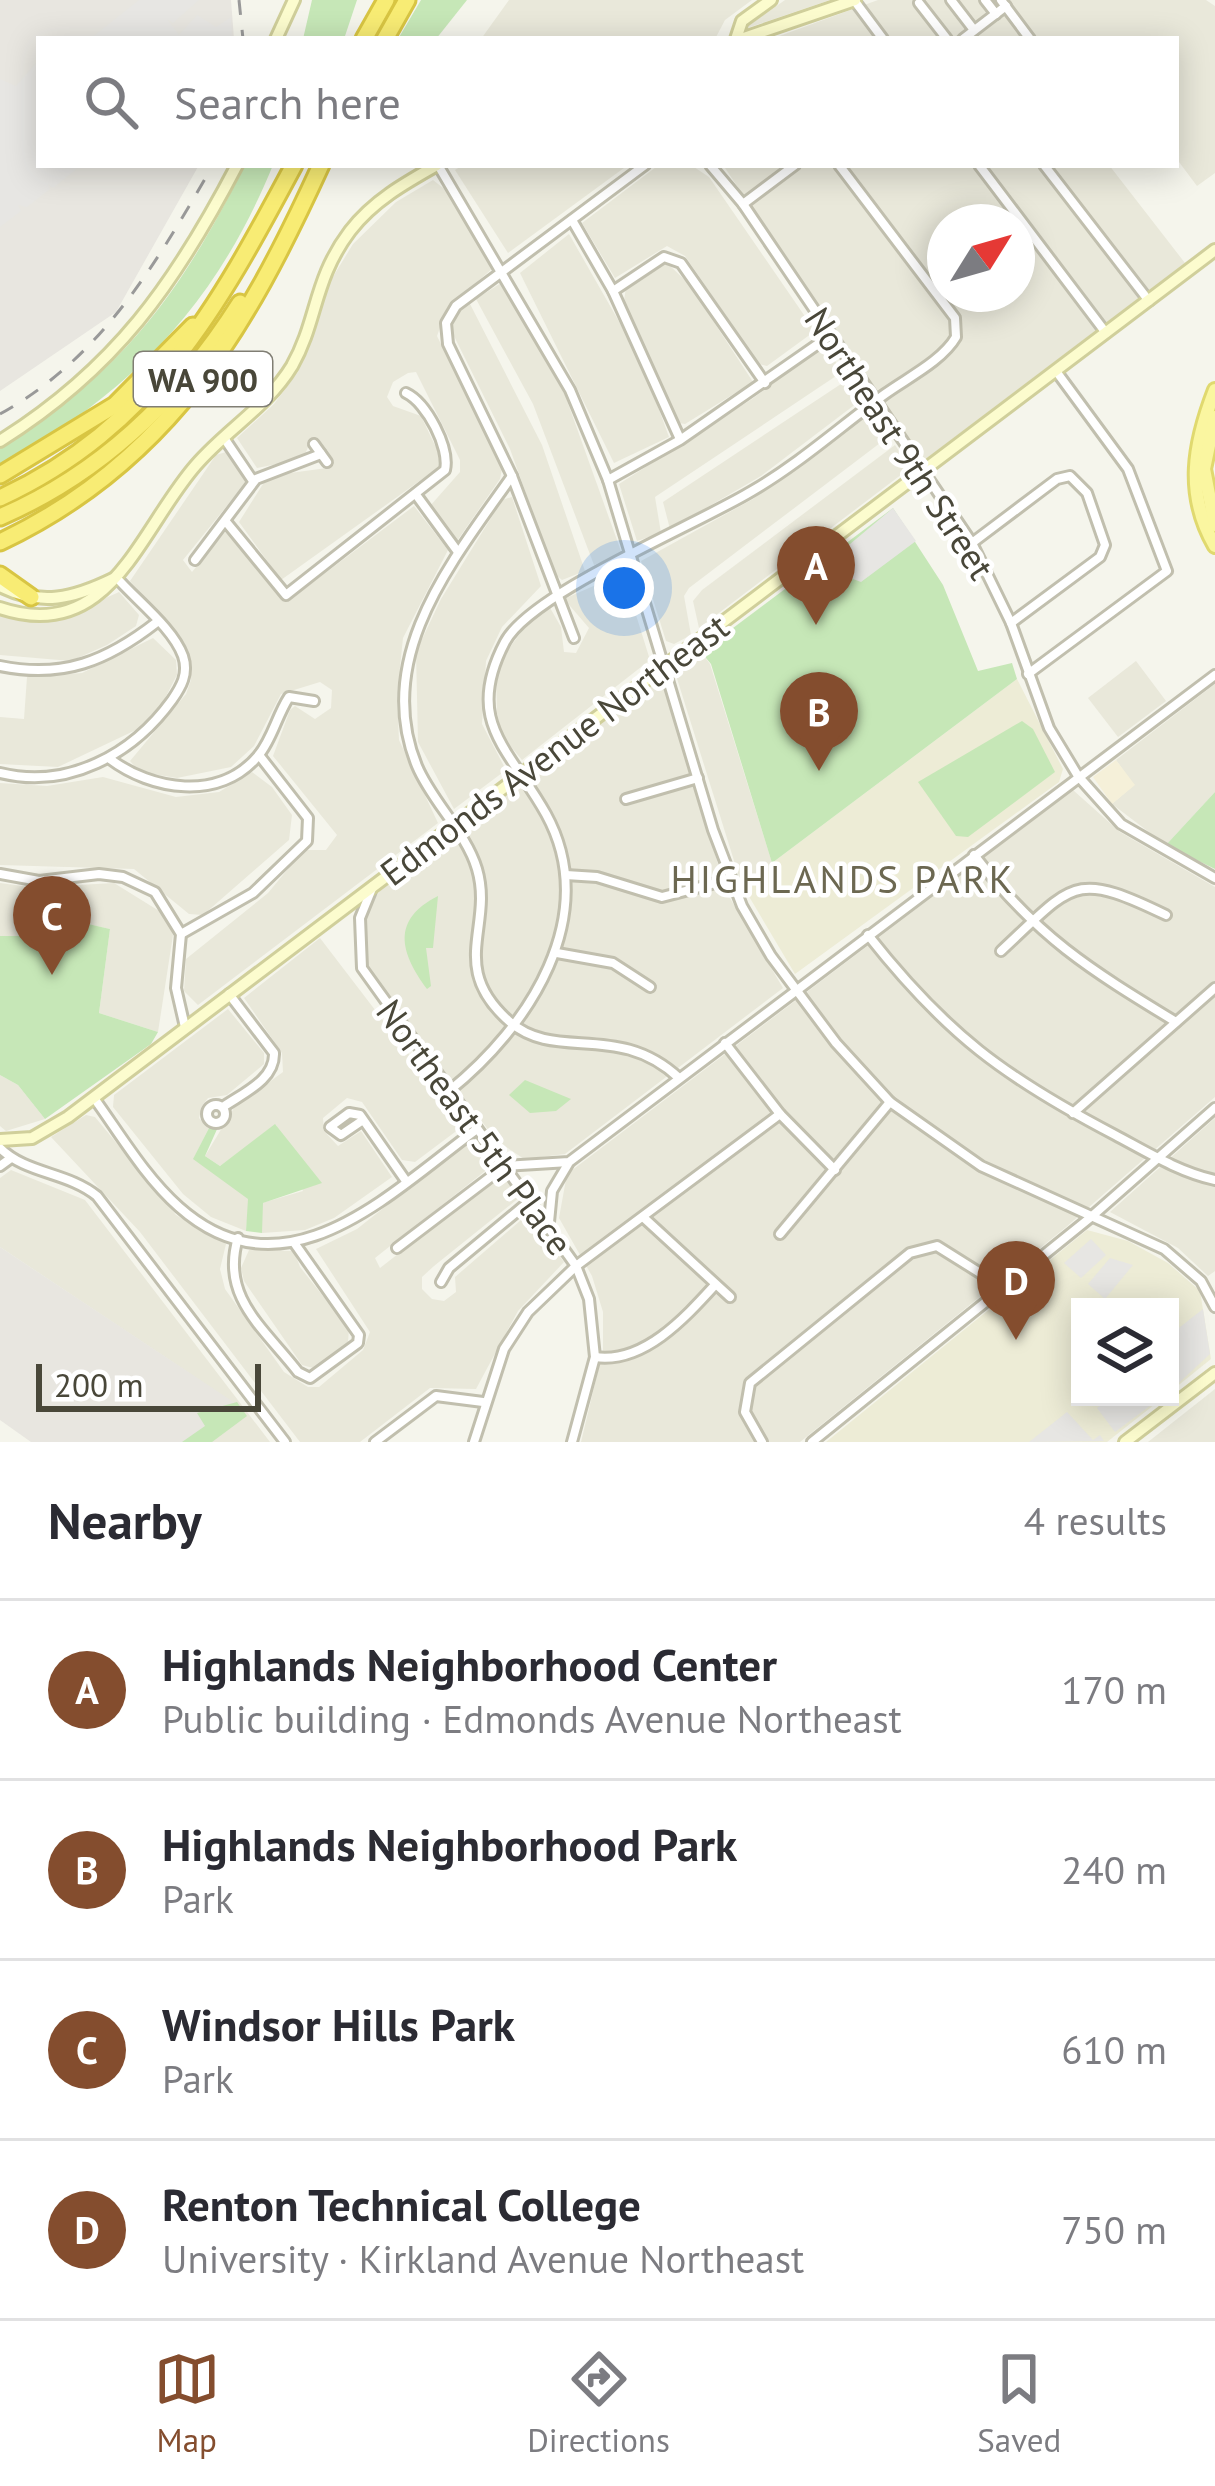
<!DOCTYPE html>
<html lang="en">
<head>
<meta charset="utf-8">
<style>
	body { margin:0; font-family:"PT Sans",sans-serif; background:#f7f7f7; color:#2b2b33 }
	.controls { position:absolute; right:36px; bottom:36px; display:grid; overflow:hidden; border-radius:0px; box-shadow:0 6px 30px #0003 }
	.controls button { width:108px; height:108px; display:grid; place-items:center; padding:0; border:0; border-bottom:3px solid #e1e1e2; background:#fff; color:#2b2b33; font:60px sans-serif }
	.compass { position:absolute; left:927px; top:204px; width:108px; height:108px; border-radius:50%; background:#fff; box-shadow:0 6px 30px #0003; rotate:53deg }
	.scale { position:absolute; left:36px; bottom:30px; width:225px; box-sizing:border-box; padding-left:12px; border:6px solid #494739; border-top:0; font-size:33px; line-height:42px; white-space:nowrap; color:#494739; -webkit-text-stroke:9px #fff; paint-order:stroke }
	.you { position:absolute; left:624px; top:588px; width:42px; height:42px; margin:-30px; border:9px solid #fff; border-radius:50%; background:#1a73e8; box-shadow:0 0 0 18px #1a73e833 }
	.badge { display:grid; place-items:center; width:78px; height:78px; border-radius:50%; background:#844d2e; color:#fff; font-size:39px; font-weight:700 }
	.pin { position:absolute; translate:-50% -99px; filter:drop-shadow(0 3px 6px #0008) }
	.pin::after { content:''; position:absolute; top:63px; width:42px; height:36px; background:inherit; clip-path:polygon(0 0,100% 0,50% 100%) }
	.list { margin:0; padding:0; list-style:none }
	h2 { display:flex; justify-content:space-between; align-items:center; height:156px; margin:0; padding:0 48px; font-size:51px }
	h2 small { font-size:39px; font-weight:400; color:#7c7c81 }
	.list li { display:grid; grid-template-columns:78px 1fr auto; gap:36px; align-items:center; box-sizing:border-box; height:180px; padding:0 48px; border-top:3px solid #e1e1e2 }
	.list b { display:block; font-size:45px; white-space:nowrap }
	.list p { margin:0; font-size:39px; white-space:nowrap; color:#7c7c81 }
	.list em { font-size:39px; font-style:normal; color:#7c7c81 }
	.icon { flex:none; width:66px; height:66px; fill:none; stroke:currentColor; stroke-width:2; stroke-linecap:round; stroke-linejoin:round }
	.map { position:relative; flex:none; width:1215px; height:1442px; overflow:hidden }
	.search { position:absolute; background:#fff; box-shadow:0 6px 30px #0003; left:36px; right:36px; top:36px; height:132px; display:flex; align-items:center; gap:30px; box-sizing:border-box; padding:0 42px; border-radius:0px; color:#7c7c81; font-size:45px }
	.sheet { height:876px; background:#fff }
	nav { display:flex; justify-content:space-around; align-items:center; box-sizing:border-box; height:168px; border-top:3px solid #e1e1e2; background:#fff; font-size:33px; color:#7c7c81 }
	nav a { display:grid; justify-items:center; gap:6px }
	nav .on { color:#844d2e }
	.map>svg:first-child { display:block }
</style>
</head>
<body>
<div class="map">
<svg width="1215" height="1442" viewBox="0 0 1215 1442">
	<rect width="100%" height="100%" fill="#f5f5ec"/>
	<g fill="#e9e8da" fill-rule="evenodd">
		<path d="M509,0H752L725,20L715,39H481Z"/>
		<path d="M785,0H830L744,29Z"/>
		<path d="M878,0H1206L1215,6V173L1197,186L1176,158V39H771Z"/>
		<path d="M463,165H628L508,253L455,170Z"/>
		<path d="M691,165L709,177L815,331L767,366L759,364L685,256L667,246L615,278L582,223L656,167Z"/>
		<path d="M723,165H1109L1185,263L927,458H919ZM945,222H1017V294H945Z"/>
		<path d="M433,180L447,191L493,268L447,308L437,336L502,469L500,479L457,541L449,537L430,506L460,472V460L416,372L408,373L393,382L387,397L393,406L421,416L441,458L439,467L281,580L239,522L268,476L327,468L333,462L312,438L303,459L257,468L237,438L274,404L298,372L331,280L353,244L396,202Z"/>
		<path d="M569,234L641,360L669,437L614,463L520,273Z"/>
		<path d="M667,263L689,284L753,382L685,424L679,423L624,301L626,287Z"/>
		<path d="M501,283L565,395L622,554L594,565L533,404L476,299Z"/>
		<path d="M469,302L542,445L585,571L562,580L555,574L510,449L452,332L453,319Z"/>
		<path d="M825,345L842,372L655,497L661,533L637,541L619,484L752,399Z"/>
		<path d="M847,380L861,400L761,476L670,529L663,502Z"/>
		<path d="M872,412L888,437L689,588L684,596L691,635L674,644L666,641L641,561L753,499Z"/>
		<path d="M895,445L910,468L699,628L693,601L702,590Z"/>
		<path d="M226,452L247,481L183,560L192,572L225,532L287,602L414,506L448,550L403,638L397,696L399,740L438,823L198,1005L184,991L186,959L268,893L297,858L306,850H326L337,835L273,756L290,710L295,706L315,719L331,708L332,690L320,682L281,694L254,746L231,767L177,778L140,772L130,761L186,694L191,680L184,646L130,581L216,455Z"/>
		<path d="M512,497L541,586L502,627L486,661L482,724L506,770L454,809L418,742L416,652L441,599L502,500Z"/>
		<path d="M623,573L650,660L522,760L502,736L497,713L496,678L505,654L524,628L549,606L561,627L564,652L576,653L589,628L564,599Z"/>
		<path d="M119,592L139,615L136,626L107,645L71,661L0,655V614L19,621H55Z"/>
		<path d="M153,638L176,660L177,675L163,702L138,729L58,767L0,764V717L24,719L27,677L82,673Z"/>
		<path d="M701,652L710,664L774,869L741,883L675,672Z"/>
		<path d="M1136,661L1166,701L1118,737L1088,698Z"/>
		<path d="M655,681L662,682L727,893L783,988L565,1154L524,1159L496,1140L374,980L366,966L365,923L371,902L386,884Z"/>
		<path d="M1215,684V792L1166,845L1112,804L1134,785L1116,760Z"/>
		<path d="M252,772L272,787L292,815L289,840L203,915L189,914L134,869L0,865V783L47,786L103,777L176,797L219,792Z"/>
		<path d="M1073,790L1120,832L1215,887V1097L1065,1228L800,1442H581L603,1350V1312L592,1276L559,1218L567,1174Z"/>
		<path d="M0,883L30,887L24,937L0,936Z"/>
		<path d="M114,883L164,914L173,935L158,1032L99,1013L110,929L61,918V886Z"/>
		<path d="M320,938L460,1121L459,1129L415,1162L402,1160L362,1102L347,1098L323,1118L324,1131L338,1146L361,1131L392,1177L334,1218L305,1230L262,1233V1203L303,1191L276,1125L220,1166L205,1156L234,1108L283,1072L282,1053L244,998Z"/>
		<path d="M228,1009L264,1053V1064L227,1095L208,1098L202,1106L199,1118L209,1128L194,1158L249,1199L246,1231L211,1217L183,1194L113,1107L114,1095Z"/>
		<path d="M0,1075L18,1085L45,1119L6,1131L0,1126Z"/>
		<path d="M86,1115L95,1117L176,1215L226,1244L220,1269L225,1289L284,1372L308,1387H319L363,1350L370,1332L316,1249L357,1229L467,1142L478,1145L494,1164L375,1258L380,1268L502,1173L520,1197L434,1266L422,1277V1289L432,1299L444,1301L456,1292L455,1277L528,1214L564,1262L518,1311L476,1389L430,1388L360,1442H300L140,1232L51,1137Z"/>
		<path d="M1215,1118V1271L1208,1276L1178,1248L1110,1212Z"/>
		<path d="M11,1170L85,1200L270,1442H195L240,1407L0,1247V1178Z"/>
		<path d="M249,1250L294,1251L300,1267L349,1329L348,1342L313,1368L302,1365L244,1281L241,1268Z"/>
		<path d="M1215,1389V1442H1148Z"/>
	</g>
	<path fill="#f5f0d9" d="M1116,760L1135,785L1112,804L1093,777Z"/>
	<g fill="#e8e6e0">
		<path d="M0,0H231L234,39H39V165H199L116,312L0,391Z"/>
		<path d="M0,1247L241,1407L195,1442H31L0,1420Z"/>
	</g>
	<g fill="#edecd6">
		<path d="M1017,679L1063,769L1059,782L795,974L741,883L774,869L772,863Z"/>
		<path d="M1087,1230L1128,1241L1168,1263L1200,1291L1211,1359L1170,1392V1307H1080V1397H1164L1107,1442H826Z"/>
	</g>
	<g fill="#c6e7b7">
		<path d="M312,0H357L344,39H303Z"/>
		<path d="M421,0H467L436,39H398Z"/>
		<path d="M245,165H273C215,307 131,391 0,467V449C125,369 179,296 245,165Z"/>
		<path d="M893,508L943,585L978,671L1012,663L1017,679L772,863L711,664L701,652Z"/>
		<path d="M1022,721L1033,729L1055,772L968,837L956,836L918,782Z"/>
		<path d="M1215,792V869L1166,845Z"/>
		<path d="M61,886L62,918L110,929L99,1013L158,1032L151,1044L45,1119L18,1085L0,1075V936H24L30,887Z"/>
		<path d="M438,896L433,948H426L431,986L427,989C400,952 391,920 438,896Z"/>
		<path d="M525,1080L571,1099L556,1111L530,1113L509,1095Z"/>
		<path d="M275,1124L322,1183L263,1203L262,1233L246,1231L248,1199L193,1159L209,1128L218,1127L205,1156L220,1166Z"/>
		<path d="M237,1402L247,1416L212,1442H182L205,1426L197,1413Z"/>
	</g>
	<g fill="#e7e6e3">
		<path d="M139,0H199L173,23L167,19L179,35L197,15L216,27L231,17L232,39H90Z"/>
		<path d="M39,60V165L78,168L53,188L48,184L50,189L27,207L18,205L21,211L0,227V79L16,86Z"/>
		<path d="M893,508L916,541L861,582L853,579L843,587L825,565Z"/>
		<path d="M1091,1239L1106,1255L1081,1278L1064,1263Z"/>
		<path d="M1110,1258L1133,1265L1105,1299L1088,1284Z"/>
		<path d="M1203,1309L1210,1354L1170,1391V1335Z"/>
		<path d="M1101,1397H1145L1151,1405L1115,1432L1097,1408L1104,1402Z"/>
		<path d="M1067,1412L1093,1440L1100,1435L1104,1441L1029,1442Z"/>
	</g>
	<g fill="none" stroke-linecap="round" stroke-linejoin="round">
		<g stroke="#c1bfae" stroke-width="14">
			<g id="street">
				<path d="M854,0L883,39"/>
				<path d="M951,0L974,30"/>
				<path d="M985,0L996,14"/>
				<path d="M1001,0L1030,39"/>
				<path d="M919,3L947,39"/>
				<path d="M963,39L1006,6"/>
				<path d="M438,165L570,390L608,480L713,830L742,906L771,956L836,1043L890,1102L981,1166L1164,1249L1201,1281L1215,1307"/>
				<path d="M710,165L743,204L972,543L1011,623L1049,728L1078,776L1121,824L1215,878"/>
				<path d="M979,165L1106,333"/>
				<path d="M1044,165L1149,301"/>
				<path d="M743,204L795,165"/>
				<path d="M572,220L613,291L680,439"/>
				<path d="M613,291L664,257L681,263L765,383"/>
				<path d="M224,438L253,481"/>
				<path d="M314,444L327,462"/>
				<path d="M512,476C453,560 372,657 417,766C432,802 466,832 477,869C494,927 447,967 510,1022C556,1062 618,1021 679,1078"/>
				<path d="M608,480L680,440L831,335"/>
				<path d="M417,496L458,552"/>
				<path d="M227,523L286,595L445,470C450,448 427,403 406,393"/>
				<path d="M972,543L1057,479L1070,476L1087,493L1105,545L1100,557L1011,623"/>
				<path d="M195,560L256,479L321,454"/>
				<path d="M574,638L512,476L448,344L446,323L456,306L645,165"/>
				<path d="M0,666C63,679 107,661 157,622"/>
				<path d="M1028,674L1167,571L1128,469L1056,371"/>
				<path d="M110,759C151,790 219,802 258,756C272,740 277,715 289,697L314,701"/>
				<path d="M0,773C68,790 133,754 172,700C181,687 189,674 183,656C173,628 136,600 116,577"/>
				<path d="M626,799L698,778"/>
				<path d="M974,855C1037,937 1089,969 1176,1022"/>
				<path d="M0,874L39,881L99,874L123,877L155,892L181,934L176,988L185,1027"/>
				<path d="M566,875L597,877L662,897L731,879"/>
				<path d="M373,886L360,918L362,968L576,1266L589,1299L595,1357L572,1442"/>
				<path d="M181,934L253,893L307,841L308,818L259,755"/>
				<path d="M868,935C946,1034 1004,1077 1115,1135C1147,1152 1179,1172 1215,1180"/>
				<path d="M1001,951C1074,883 1073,870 1166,915"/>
				<path d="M557,953L613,963L650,987"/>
				<path d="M725,1043L780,1114L835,1170"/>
				<path d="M449,1091C529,1027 602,916 546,814C510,749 463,722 505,642C531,593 696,525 752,491C800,463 841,426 885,394C907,378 942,361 956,337L955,318L839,165"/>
				<path d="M94,1098C120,1134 145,1177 179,1207C286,1302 391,1192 477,1129"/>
				<circle cx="216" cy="1114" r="9"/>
				<path d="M223,1107C243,1093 275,1080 274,1053L229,994"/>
				<path d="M1073,1113L1215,988"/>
				<path d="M363,1120L341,1135L330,1127L349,1113L360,1115L406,1181"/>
				<path d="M0,1148C26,1174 68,1172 97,1196L285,1442"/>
				<path d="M0,1166L11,1158"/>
				<path d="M643,1217L730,1297"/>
				<path d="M549,1222L552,1191L568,1164"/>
				<path d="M780,1234L890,1102"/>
				<path d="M238,1238C220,1297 264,1328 298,1372L310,1378L358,1343L359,1335L295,1244"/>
				<path d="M397,1248L505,1166L569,1162L1215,675"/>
				<path d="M441,1282L449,1268L531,1200"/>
				<path d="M595,1357C643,1364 684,1319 715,1285"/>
				<path d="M375,1442L436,1396L483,1402"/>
				<path d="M474,1442L504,1349L528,1312L576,1266L780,1114"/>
				<path d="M762,1442L745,1412L750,1383L910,1253L937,1246L1004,1288"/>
				<path d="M812,1442L1091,1217L1215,1108"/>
			</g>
		</g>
		<g stroke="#d0cf9b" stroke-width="16">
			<g id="secondary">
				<path d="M276,39L294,0"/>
				<path d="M736,39L742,21L771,0"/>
				<path d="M741,39L855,0"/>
				<path d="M0,441C115,369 175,284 237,165"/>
				<path d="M0,586C41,607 74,598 113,579"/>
				<path d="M0,608C110,645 139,530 196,465C227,429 267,407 292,366C318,320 313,280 350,231C373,201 405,183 437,165"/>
				<path d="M0,1140L32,1138L68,1117L1215,250"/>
				<path d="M1125,1442L1215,1373"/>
			</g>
		</g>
		<g stroke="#e0d96f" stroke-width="18">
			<g id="primary">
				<path d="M1215,390C1194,444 1185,494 1215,546"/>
				<path d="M1215,417L1204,469L1215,525"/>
			</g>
		</g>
		<g stroke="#d8c543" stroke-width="21">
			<g id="highway">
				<path d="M364,39L386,0"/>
				<path d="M385,39L407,0"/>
				<path d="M0,475L115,405L193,326"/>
				<path d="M0,498C153,427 218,307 294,165"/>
				<path d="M0,517C102,473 181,396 240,303"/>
				<path d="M0,542C169,462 246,329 321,165"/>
				<path d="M0,575L31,597"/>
			</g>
		</g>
		<use href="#street" stroke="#fff" stroke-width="8"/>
		<use href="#secondary" stroke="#fcfcce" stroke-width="10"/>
		<use href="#primary" stroke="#faf6a0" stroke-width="12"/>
		<use href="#highway" stroke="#f8ec74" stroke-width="15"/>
		<g stroke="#999" stroke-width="3" stroke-dasharray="15 15" stroke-linecap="butt">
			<path d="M239,0L243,39"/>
			<path d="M0,414C102,358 157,262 213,165"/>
		</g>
	</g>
	<g text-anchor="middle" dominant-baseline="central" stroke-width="9" stroke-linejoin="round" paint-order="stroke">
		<rect fill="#fff" stroke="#807e74" stroke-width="3" x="134" y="352" width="138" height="54" rx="9"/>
		<g font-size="33" font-weight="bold" fill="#494739">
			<text x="203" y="379">WA 900</text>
		</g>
		<g font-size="36" fill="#494739" stroke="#fff">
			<text transform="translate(900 443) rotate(57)">Northeast 9th Street</text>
			<text transform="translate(554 749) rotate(-37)">Edmonds Avenue Northeast</text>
			<text transform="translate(475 1127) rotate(54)">Northeast 5th Place</text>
		</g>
		<g font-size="39" letter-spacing="3" fill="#6c6851" stroke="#fff">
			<text x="843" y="878">HIGHLANDS PARK</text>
		</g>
	</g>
</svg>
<div class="controls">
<button><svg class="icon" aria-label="layers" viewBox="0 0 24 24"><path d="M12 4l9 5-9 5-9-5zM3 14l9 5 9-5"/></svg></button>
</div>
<svg class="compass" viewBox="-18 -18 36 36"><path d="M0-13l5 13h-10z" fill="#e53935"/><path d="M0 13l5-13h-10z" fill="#7c7c81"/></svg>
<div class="scale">200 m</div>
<div class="you"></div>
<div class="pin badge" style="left:816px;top:625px">A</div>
<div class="pin badge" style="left:819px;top:771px">B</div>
<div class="pin badge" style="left:52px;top:975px">C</div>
<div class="pin badge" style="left:1016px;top:1340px">D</div>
<div class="search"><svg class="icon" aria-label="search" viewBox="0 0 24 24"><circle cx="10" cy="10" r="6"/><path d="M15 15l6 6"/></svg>Search here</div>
</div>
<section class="sheet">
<h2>Nearby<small>4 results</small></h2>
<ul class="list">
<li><span class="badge">A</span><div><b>Highlands Neighborhood Center</b><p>Public building · Edmonds Avenue Northeast</p></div><em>170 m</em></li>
<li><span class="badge">B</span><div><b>Highlands Neighborhood Park</b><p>Park</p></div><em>240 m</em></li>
<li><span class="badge">C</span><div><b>Windsor Hills Park</b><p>Park</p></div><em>610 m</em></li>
<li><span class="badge">D</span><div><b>Renton Technical College</b><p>University · Kirkland Avenue Northeast</p></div><em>750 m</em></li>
</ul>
</section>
<nav>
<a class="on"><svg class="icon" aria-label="map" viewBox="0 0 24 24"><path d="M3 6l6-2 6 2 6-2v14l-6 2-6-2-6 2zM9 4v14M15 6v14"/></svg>Map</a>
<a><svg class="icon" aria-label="directions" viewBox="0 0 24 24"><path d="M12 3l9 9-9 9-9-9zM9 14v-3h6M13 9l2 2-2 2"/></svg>Directions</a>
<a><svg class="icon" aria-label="saved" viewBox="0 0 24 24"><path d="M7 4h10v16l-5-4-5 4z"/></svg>Saved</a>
</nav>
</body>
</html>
